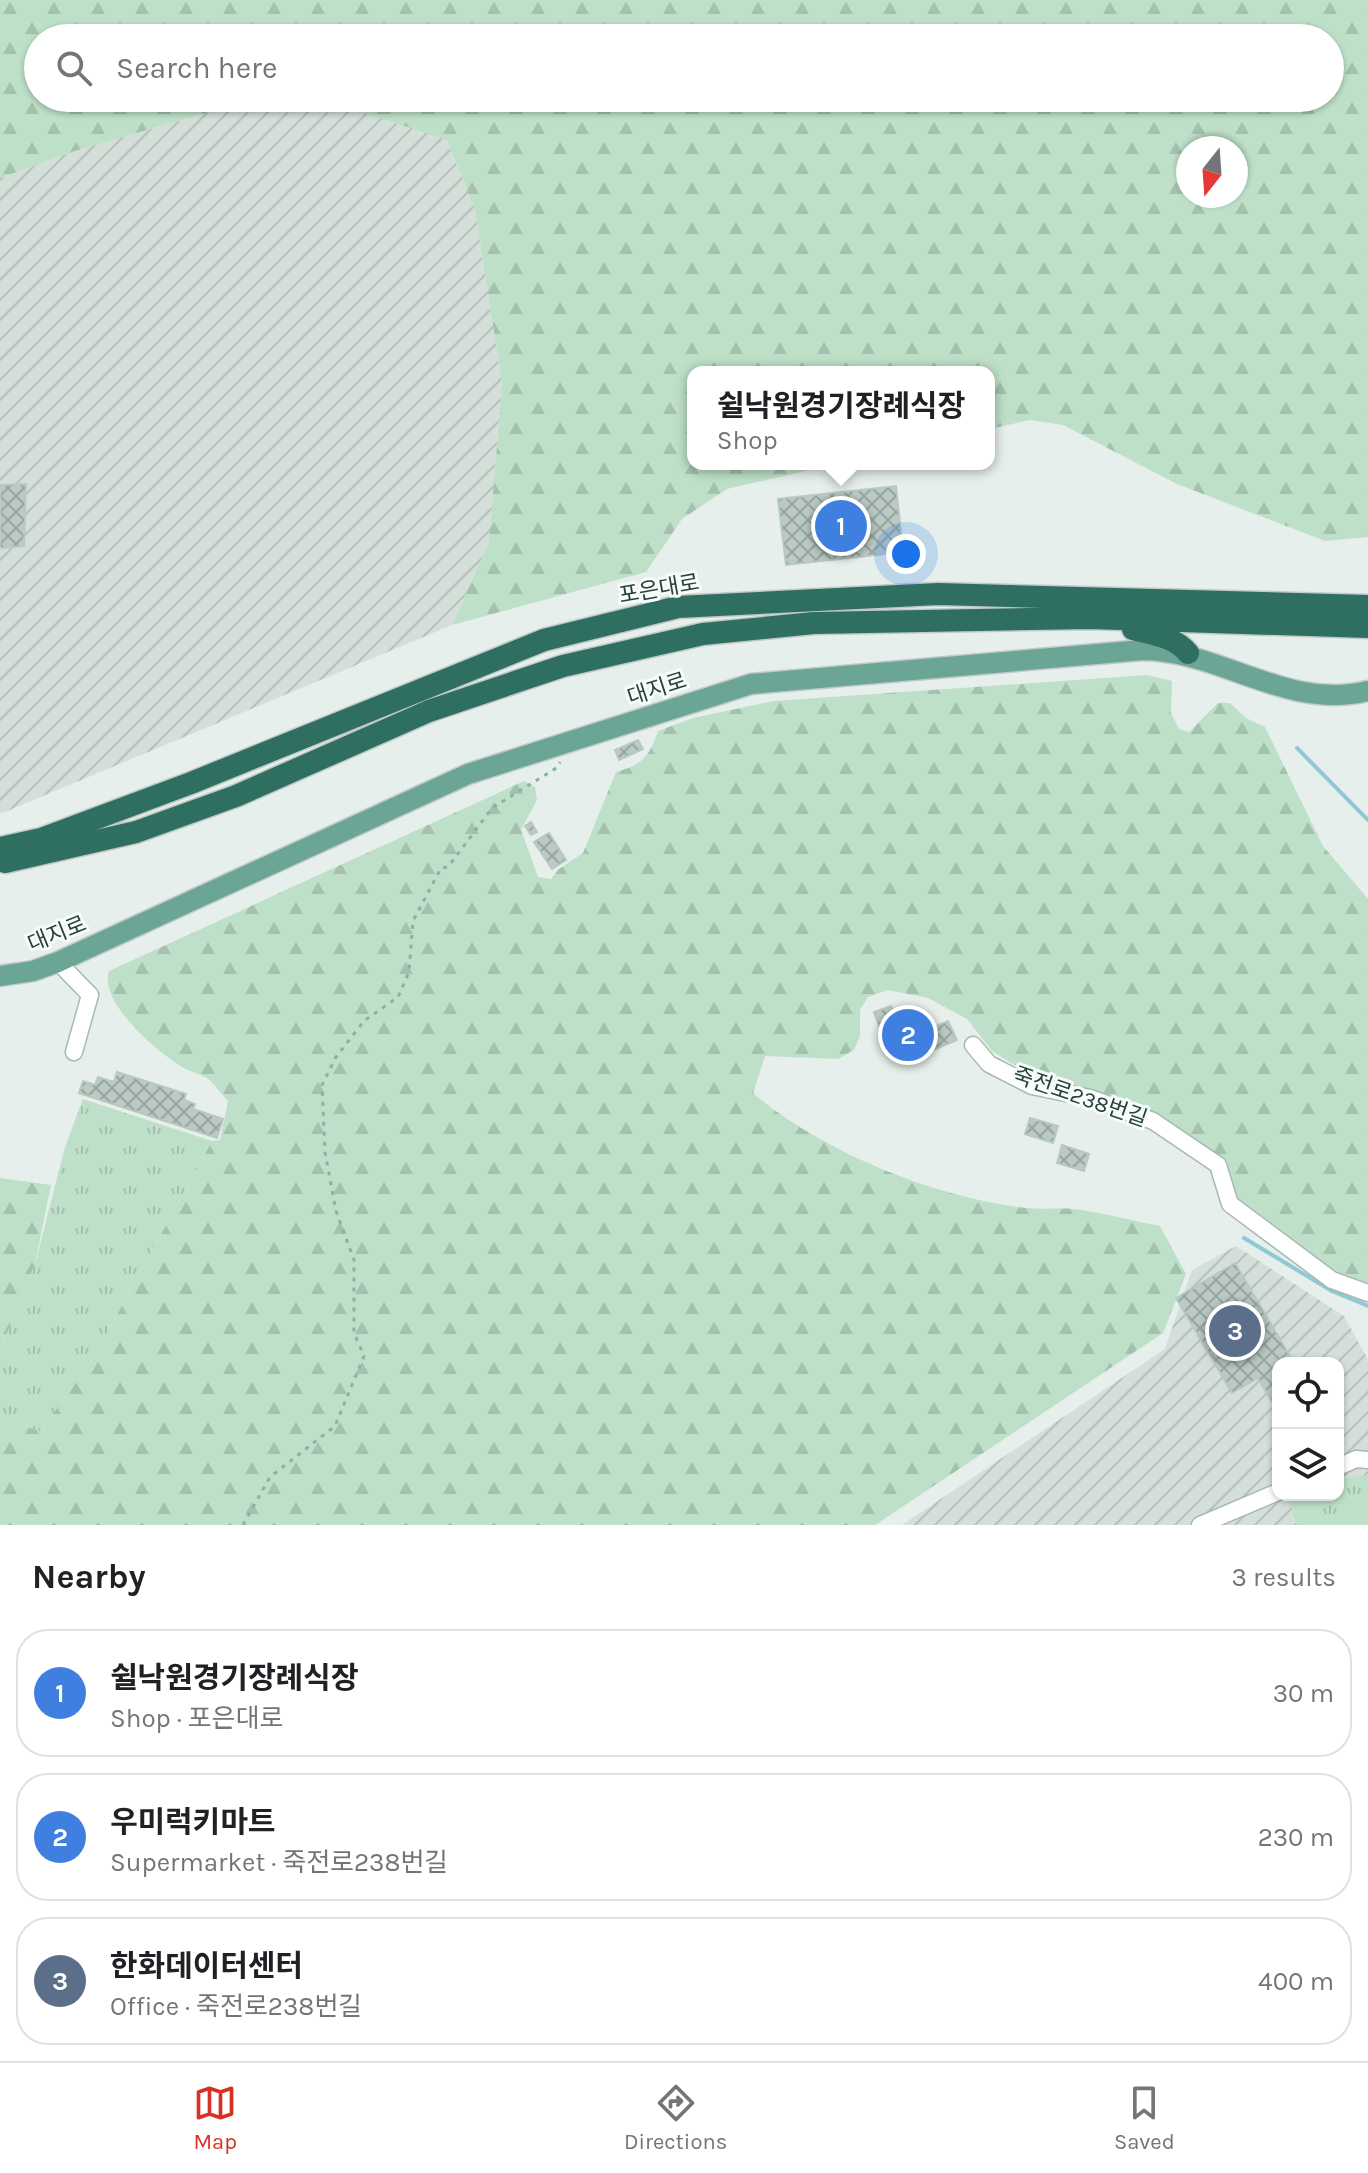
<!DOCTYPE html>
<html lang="en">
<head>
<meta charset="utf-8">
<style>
	body { margin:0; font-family:Karla,"Noto Sans KR",sans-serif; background:#f6f6f6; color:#202124 }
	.controls { position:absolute; right:24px; bottom:24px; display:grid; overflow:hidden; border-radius:16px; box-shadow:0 2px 6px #0004 }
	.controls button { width:72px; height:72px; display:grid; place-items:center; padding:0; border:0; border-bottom:2px solid #e0e0e0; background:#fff; color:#202124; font:40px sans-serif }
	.compass { position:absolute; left:1176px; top:136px; width:72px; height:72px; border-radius:50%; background:#fff; box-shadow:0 2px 6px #0004; rotate:197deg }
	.you { position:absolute; left:906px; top:554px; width:28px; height:28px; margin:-20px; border:6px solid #fff; border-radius:50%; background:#1a73e8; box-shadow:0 0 0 12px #1a73e833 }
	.badge { display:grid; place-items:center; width:52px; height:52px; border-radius:50%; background:#d93025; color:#fff; font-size:26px; font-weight:700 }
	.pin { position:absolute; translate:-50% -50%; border:4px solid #fff; box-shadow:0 2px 8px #0006 }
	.popup { position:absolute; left:687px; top:366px; width:308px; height:104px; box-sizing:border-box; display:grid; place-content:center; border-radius:16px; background:#fff; filter:drop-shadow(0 2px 6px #0005); font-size:26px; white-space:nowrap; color:#757577 }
	.popup b { font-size:30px; color:#202124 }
	.popup::after { content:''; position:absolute; left:50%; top:100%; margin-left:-16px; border:16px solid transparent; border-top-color:#fff }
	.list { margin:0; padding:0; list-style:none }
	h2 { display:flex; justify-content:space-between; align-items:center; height:104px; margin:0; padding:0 32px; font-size:34px }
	h2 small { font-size:26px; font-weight:400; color:#757577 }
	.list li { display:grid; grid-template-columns:52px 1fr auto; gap:24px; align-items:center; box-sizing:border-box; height:128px; margin:0 16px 16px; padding:0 16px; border:2px solid #e0e0e0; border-radius:32px }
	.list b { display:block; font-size:30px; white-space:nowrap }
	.list p { margin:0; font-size:26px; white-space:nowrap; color:#757577 }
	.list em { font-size:26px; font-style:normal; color:#757577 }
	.icon { flex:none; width:44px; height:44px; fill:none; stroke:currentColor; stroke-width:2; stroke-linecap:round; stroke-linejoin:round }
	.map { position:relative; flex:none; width:1368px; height:1525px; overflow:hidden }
	.search { position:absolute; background:#fff; box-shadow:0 2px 6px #0004; left:24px; right:24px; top:24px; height:88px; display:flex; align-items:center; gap:20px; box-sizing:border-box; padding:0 28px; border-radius:44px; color:#757577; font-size:30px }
	.sheet { height:536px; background:#fff }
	nav { display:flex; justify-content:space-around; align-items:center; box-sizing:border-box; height:112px; border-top:2px solid #e0e0e0; background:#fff; font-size:22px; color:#757577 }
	nav a { display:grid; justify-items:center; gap:4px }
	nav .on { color:#d93025 }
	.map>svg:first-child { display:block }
</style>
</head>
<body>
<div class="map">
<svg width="1368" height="1525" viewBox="0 0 1368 1525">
	<defs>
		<pattern id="industrial-furrows" width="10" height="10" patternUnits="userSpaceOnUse" patternTransform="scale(2)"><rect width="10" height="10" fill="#d4dfda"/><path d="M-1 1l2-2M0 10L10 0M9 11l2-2" fill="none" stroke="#b6c1bc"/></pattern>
		<pattern id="grass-tufts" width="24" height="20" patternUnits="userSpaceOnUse" patternTransform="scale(2)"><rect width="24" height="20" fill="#bfe0c8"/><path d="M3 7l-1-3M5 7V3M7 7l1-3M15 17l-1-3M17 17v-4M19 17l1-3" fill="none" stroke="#a4c1ad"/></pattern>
		<pattern id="forest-firs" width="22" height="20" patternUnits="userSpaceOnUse" patternTransform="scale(2)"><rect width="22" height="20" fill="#bfe0c8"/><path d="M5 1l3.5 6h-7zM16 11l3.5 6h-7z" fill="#a4c1ad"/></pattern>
		<pattern id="building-cross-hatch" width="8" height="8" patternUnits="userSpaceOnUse" patternTransform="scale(2)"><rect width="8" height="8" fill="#bbcac4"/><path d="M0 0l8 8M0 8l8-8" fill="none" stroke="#98a6a0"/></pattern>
	</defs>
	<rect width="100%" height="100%" fill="#e6efeb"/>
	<g fill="url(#industrial-furrows)" fill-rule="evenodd">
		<path d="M257,98H329L447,140L475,210L502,383L489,542L452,625L0,814V178L75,151Z"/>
		<path d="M1236,1246L1344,1316L1368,1360V1525H902L1165,1349L1192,1270ZM1278,1363H1338V1495H1278Z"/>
	</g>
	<g fill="url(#grass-tufts)">
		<path d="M83,1099L212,1141L90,1364L40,1431L0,1419V1350L35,1264L65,1147Z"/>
		<path d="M1368,1475V1525H1297L1287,1496L1338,1495V1479Z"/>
	</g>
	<g fill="url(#forest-firs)" fill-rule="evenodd">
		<path d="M0,0H1368V537L1325,541L1177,484L1063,425L1030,420L989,429V372H693V464H836L727,489L682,519L646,572L452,625L489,542L502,383L475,210L447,140L318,98H1330V38H38V98H257L75,151L0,178ZM1236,148V196H1188V148Z"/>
		<path d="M1147,675L1172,681L1171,713L1179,729L1189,732L1218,703H1230L1246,718L1265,727L1323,846L1368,899V1285L1337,1274L1235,1199L1221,1159L1088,1090L1035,1078L992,1051L967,1019L928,998L888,990L868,997L860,1010V1036L854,1050L838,1059L765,1056L753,1093C822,1152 936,1198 1027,1208C1045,1210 1064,1207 1082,1210C1108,1214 1134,1221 1160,1226L1186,1274L1163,1333L875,1525H0V1419L40,1431L90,1364L212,1141L220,1140L228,1101C221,1094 215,1084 207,1078C200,1074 191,1072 184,1068C159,1054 98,1002 109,971L524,781L535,787L537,800L521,830L538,877L551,879L559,869L583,853L616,772C642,765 650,756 658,731L693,718L774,701Z"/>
		<path d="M0,1178L51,1185L35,1264L0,1350Z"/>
	</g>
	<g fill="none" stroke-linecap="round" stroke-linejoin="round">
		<g stroke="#8ec9d4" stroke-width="4">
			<path d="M1297,748L1368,820"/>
			<path d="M1244,1238L1332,1291L1368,1306"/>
		</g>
	</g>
	<g fill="url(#building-cross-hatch)" stroke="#b8c9c2" stroke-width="2">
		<path d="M26,484L24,546L0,548V485Z"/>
		<path d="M896,486L903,552L786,565L778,499Z"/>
		<path d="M638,740L643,749L619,760L615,750Z"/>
		<path d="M531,822L537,832L531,835L525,826Z"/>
		<path d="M549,833L566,860L552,869L534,842Z"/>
		<path d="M891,1006L904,1042L887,1049L874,1012Z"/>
		<path d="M948,1021L957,1040L919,1056L911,1037Z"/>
		<path d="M117,1072L186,1094L184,1100L195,1104L193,1109L223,1119L217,1138L79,1093L83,1081L95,1085L98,1077L114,1082Z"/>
		<path d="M1030,1118L1058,1126L1053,1143L1025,1134Z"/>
		<path d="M1062,1145L1089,1154L1084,1171L1057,1163Z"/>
		<path d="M1235,1263L1294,1363H1278V1400L1273,1404L1258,1378L1232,1393L1176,1298Z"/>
	</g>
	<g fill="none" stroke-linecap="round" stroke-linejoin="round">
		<g stroke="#a8b8b2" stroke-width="19">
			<g id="minor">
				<path d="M58,962L90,995L74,1052"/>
				<path d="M973,1045L989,1064L1032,1086L1090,1098L1153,1121L1218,1165L1230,1204L1332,1280L1368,1293"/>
				<path d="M1338,1467L1356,1459L1368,1460"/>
				<path d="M1200,1525L1278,1492"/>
			</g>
		</g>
		<g stroke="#c2cac8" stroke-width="23">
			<path id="major" d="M0,976L33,971L58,962L468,774L751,684L1143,650C1222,651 1287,711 1368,691"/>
		</g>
		<g stroke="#c2cac8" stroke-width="25">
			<g id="highway">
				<path d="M1133,629C1153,634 1175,637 1188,653"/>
				<path d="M0,848L41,839L191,783L544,640L678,607L938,594L1368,606"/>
				<path d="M5,862L136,832L236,796L429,711L563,666L703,634L814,623L1090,618L1368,627"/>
			</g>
		</g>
		<path stroke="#86b3a5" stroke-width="3" stroke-dasharray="4 6" stroke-linecap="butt" d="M243,1525L270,1477L335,1426L364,1356L354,1333V1260L336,1211L325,1152L322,1085L336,1057L364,1021L398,997L409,972L413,921L441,868L448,867L492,808L558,767L560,762"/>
		<use href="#minor" stroke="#fff" stroke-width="16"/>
		<use href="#major" stroke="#6aa596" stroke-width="20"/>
		<use href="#highway" stroke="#2f6f62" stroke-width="22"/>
	</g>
	<g text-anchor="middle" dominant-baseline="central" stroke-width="6" stroke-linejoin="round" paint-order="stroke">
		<g font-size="22" fill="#24423a" stroke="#f7fbf9">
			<text transform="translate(659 589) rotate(-10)">포은대로</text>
			<text transform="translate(657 689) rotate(-18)">대지로</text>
			<text transform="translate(57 934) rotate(-22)">대지로</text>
			<text transform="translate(1080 1097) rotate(19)">죽전로238번길</text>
		</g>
	</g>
</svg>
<div class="controls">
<button><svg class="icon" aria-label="locate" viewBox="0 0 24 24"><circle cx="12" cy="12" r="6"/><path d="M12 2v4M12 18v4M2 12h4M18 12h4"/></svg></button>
<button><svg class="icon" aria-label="layers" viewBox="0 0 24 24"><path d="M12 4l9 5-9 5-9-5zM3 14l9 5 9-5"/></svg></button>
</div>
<svg class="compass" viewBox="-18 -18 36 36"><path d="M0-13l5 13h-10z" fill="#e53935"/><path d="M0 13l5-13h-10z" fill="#757577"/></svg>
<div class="you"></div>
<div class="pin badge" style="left:841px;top:526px;background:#3f7fe0">1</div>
<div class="popup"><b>쉴낙원경기장례식장</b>Shop</div>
<div class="pin badge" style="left:908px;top:1035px;background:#3f7fe0">2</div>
<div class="pin badge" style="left:1235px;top:1331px;background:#5c6f8a">3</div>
<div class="search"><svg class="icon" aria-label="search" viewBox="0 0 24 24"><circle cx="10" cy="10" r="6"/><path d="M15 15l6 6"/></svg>Search here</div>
</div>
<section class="sheet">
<h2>Nearby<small>3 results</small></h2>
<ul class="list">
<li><span class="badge" style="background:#3f7fe0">1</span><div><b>쉴낙원경기장례식장</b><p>Shop · 포은대로</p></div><em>30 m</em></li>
<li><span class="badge" style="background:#3f7fe0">2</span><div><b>우미럭키마트</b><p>Supermarket · 죽전로238번길</p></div><em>230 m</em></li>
<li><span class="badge" style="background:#5c6f8a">3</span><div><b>한화데이터센터</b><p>Office · 죽전로238번길</p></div><em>400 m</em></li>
</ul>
</section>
<nav>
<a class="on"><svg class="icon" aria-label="map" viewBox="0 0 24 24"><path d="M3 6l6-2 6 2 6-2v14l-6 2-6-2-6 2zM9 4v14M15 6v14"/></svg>Map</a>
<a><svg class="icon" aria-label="directions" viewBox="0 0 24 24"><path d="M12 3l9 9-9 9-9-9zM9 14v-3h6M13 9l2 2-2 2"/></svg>Directions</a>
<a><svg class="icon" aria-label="saved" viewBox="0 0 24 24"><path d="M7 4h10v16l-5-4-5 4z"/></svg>Saved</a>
</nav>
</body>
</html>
